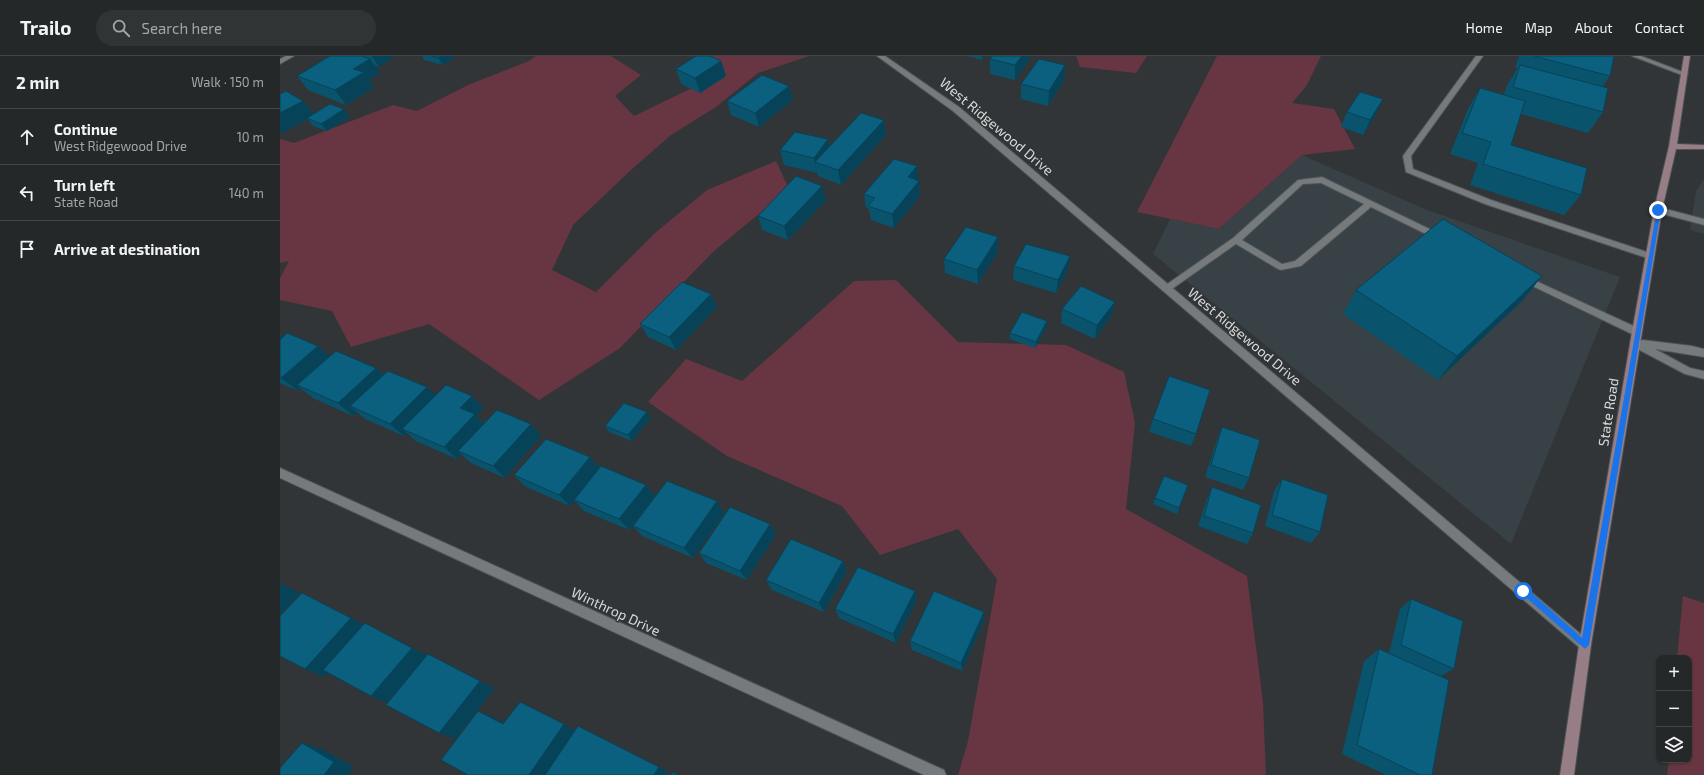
<!DOCTYPE html>
<html lang="en">
<head>
<meta charset="utf-8">
<style>
	body { margin:0; font-family:"Exo 2",sans-serif; background:#313435; color:#f1f3f6 }
	.controls { position:absolute; right:12px; bottom:12px; display:grid; overflow:hidden; border-radius:8px; box-shadow:0 1px 3px #0004 }
	.controls button { width:36px; height:36px; display:grid; place-items:center; padding:0; border:0; border-bottom:1px solid #424446; background:#252829; color:#f1f3f6; font:20px sans-serif }
	.stop { position:absolute; width:12px; height:12px; margin:-9px; border:3px solid #1a73e8; border-radius:50%; background:#fff }
	.stop.end { background:#1a73e8; border-color:#fff; box-shadow:0 1px 4px #0008 }
	.list { margin:0; padding:0; list-style:none }
	h2 { display:flex; justify-content:space-between; align-items:center; height:52px; margin:0; padding:0 16px; font-size:17px }
	h2 small { font-size:13px; font-weight:400; color:#a3a6a8 }
	.list li { display:grid; grid-template-columns:26px 1fr auto; gap:12px; align-items:center; box-sizing:border-box; height:56px; padding:0 16px; border-top:1px solid #424446 }
	.list b { display:block; font-size:15px; white-space:nowrap }
	.list p { margin:0; font-size:13px; white-space:nowrap; color:#a3a6a8 }
	.list em { font-size:13px; font-style:normal; color:#a3a6a8 }
	.icon { flex:none; width:22px; height:22px; fill:none; stroke:currentColor; stroke-width:2; stroke-linecap:round; stroke-linejoin:round }
	.map { position:relative; flex:none; width:1424px; height:719px; overflow:hidden }
	header { display:flex; align-items:center; gap:24px; box-sizing:border-box; height:56px; padding:0 20px; background:#252829; border-bottom:1px solid #424446 }
	header strong { font-size:19px }
	nav { display:flex; gap:22px; margin-inline-start:auto; font-size:14px }
	.search { width:280px; height:36px; background:#313435; display:flex; align-items:center; gap:10px; box-sizing:border-box; padding:0 14px; border-radius:22px; color:#a3a6a8; font-size:15px }
	main { display:flex }
	aside { flex:1; background:#252829 }
	.map>svg:first-child { display:block }
</style>
</head>
<body>
<header>
<strong>Trailo</strong>
<div class="search"><svg class="icon" aria-label="search" viewBox="0 0 24 24"><circle cx="10" cy="10" r="6"/><path d="M15 15l6 6"/></svg>Search here</div>
<nav><a>Home</a><a>Map</a><a>About</a><a>Contact</a></nav>
</header>
<main>
<aside>
<h2>2 min<small>Walk · 150 m</small></h2>
<ul class="list">
<li><svg class="icon" aria-label="ahead" viewBox="0 0 24 24"><path d="M12 20V5M6 11l6-6 6 6"/></svg><div><b>Continue</b><p>West Ridgewood Drive</p></div><em>10 m</em></li>
<li><svg class="icon" aria-label="left" viewBox="0 0 24 24"><path d="M17 20v-9H6M10 6l-5 5 5 5"/></svg><div><b>Turn left</b><p>State Road</p></div><em>140 m</em></li>
<li><svg class="icon" aria-label="arrive" viewBox="0 0 24 24"><path d="M6 21V4h12l-3 4 3 4H6"/></svg><div><b>Arrive at destination</b></div></li>
</ul>
</aside>
<div class="map">
<svg width="1424" height="719" viewBox="0 0 1424 719">
	<rect width="100%" height="100%" fill="#313537"/>
	<g fill="#374146">
		<path d="M1022,99L1147,154L1340,221L1231,488L873,198L890,163L939,173Z"/>
		<path d="M1424,123V178L1410,174L1416,135Z"/>
	</g>
	<g fill="#673642">
		<path d="M256,0H331L361,19L335,40L354,60L412,32L431,0H529L478,17L436,51L391,79L351,114L293,169L272,214L316,236L375,177L427,134L496,105L509,133L434,195L340,292L259,344L149,268L71,291L52,255L0,244V222L9,205L0,207V83L14,87L113,49L137,55L188,29L249,5Z"/>
		<path d="M796,0H867L856,17L800,11Z"/>
		<path d="M937,0H1041L1027,29L1012,47L1054,53L1075,93L1022,99L939,173L857,156Z"/>
		<path d="M616,224L678,286L786,289L844,316L855,367L846,453L967,520L983,647L986,719H678L688,685L717,523L678,473L600,499L562,450L447,400L368,346L406,303L462,325L574,225Z"/>
		<path d="M1403,540L1424,547V719H1387L1389,704H1409V602H1397Z"/>
	</g>
	<g fill="none" stroke-linecap="round" stroke-linejoin="round">
		<g stroke="#4e5253" stroke-width="2">
			<g id="service">
				<path d="M1196,0H1203L1131,100L1133,113L1211,144L1373,198L1374,200L1373,202H1367L1205,148L1126,116L1123,100Z"/>
				<path d="M1352,0H1361L1408,18L1406,19H1402Z"/>
				<path d="M1042,121L1162,179L1163,181L1162,183H1156L1091,151L1021,210L1001,214L998,213L956,188L889,235H883L882,233L883,231L953,182L1018,124ZM1041,127L1084,148L1015,205L1002,208L962,184L1023,128Z"/>
				<path d="M1378,151L1424,163V169L1375,156L1374,154Z"/>
				<path d="M1243,219L1360,273L1362,276L1360,279H1354L1240,224L1239,222L1240,220Z"/>
			</g>
		</g>
		<g stroke="#4e5253" stroke-width="2">
			<g id="minor">
				<path d="M6,0H14L0,8V3Z"/>
				<path d="M1355,283L1360,285L1363,284L1412,290L1424,293V301L1375,293L1410,312L1424,315V323L1405,318L1352,290L1350,287L1352,284Z"/>
				<path d="M0,412L664,714L666,719H644L0,422Z"/>
			</g>
		</g>
		<g stroke="#4e5253" stroke-width="2">
			<path id="tertiary" d="M597,0H605L679,51L1309,585L1311,589L1309,593L1305,595L1301,593L673,55Z"/>
		</g>
		<g stroke="#4e5253" stroke-width="2">
			<path id="secondary" d="M1404,0H1410L1397,88L1424,89V93H1396L1382,154L1311,589L1294,719H1280L1299,589L1352,276L1374,154L1389,90Z"/>
		</g>
		<use href="#service" fill="#757a7c" fill-rule="evenodd"/>
		<use href="#minor" fill="#757a7c" fill-rule="evenodd"/>
		<use href="#tertiary" fill="#757a7c" fill-rule="evenodd"/>
		<use href="#secondary" fill="#977e86" fill-rule="evenodd"/>
	</g>
	<g fill="#09536c">
		<path d="M50,0H115L99,11L94,9L100,17L89,24L94,31L66,49L28,34L17,20Z"/>
		<path d="M142,0H176L163,9L144,4Z"/>
		<path d="M687,0H705L702,4Z"/>
		<path d="M712,0H750V3L735,24L710,18V3Z"/>
		<path d="M1239,0H1334L1330,20L1322,31L1323,56L1308,77L1241,58L1231,89L1301,139L1284,159L1190,129L1198,107L1170,98L1188,53L1200,32L1224,39L1227,29L1238,12H1235Z"/>
		<path d="M441,5L446,20L420,37L401,28L396,13Z"/>
		<path d="M784,24L768,50L741,43V28Z"/>
		<path d="M509,30L513,44L479,71L451,59L447,45Z"/>
		<path d="M1103,43L1096,58L1083,79L1061,71L1067,56Z"/>
		<path d="M34,58L70,61L47,75L33,70L28,63L0,78Z"/>
		<path d="M604,64L606,79L561,129L538,120L537,117L504,109L500,94L548,83L549,91Z"/>
		<path d="M637,110L638,125H639L640,140L614,172L591,164L589,153L586,152L584,138Z"/>
		<path d="M546,144L508,184L482,174L478,160Z"/>
		<path d="M718,181V196L698,228L665,217L664,203Z"/>
		<path d="M734,210L788,214L776,237L733,224Z"/>
		<path d="M1262,220L1242,245L1158,324L1063,258L1076,234Z"/>
		<path d="M431,238L437,251L396,294L368,281L360,268Z"/>
		<path d="M782,253L832,259L815,283L781,267Z"/>
		<path d="M767,265L766,272L755,292L730,283V277Z"/>
		<path d="M0,279L3,281L38,290L50,301L96,312L104,319L156,340L204,352L196,360L204,368H251L261,380L225,422L191,407L181,398L177,403L136,385L127,377L124,380L85,363L77,356L73,360L33,342L20,332L18,335L0,327Z"/>
		<path d="M371,362L352,385L329,376L325,370Z"/>
		<path d="M873,363L916,378L911,390L869,376Z"/>
		<path d="M942,371L969,422L963,434L925,421L937,384Z"/>
		<path d="M320,412L366,429L375,440L349,474L304,455L294,444L290,450L246,431L234,419Z"/>
		<path d="M884,420L908,429L897,458L873,448Z"/>
		<path d="M1002,423L1040,476L1031,487L985,470L994,435Z"/>
		<path d="M932,431L973,477L967,488L918,470L927,443Z"/>
		<path d="M437,445L444,457L413,502L362,480L353,470Z"/>
		<path d="M490,468L496,478L467,524L426,507L419,497Z"/>
		<path d="M563,505L567,515L544,556L492,534L486,524Z"/>
		<path d="M635,535L637,544L616,587L559,562L555,553Z"/>
		<path d="M1131,543L1174,613L1161,620L1152,719H1106L1062,698L1084,605L1099,593L1109,597L1120,553Z"/>
		<path d="M704,556V565L682,615L632,594L630,585Z"/>
	</g>
	<g fill="#074358">
		<path d="M92,0H115L99,11Z"/>
		<path d="M161,0H176L163,9L158,2Z"/>
		<path d="M702,0H705L702,4Z"/>
		<path d="M742,0H750V3L735,24V9Z"/>
		<path d="M90,3L100,17L89,24L94,31L66,49L55,34L73,13Z"/>
		<path d="M441,5L446,20L420,37L415,22Z"/>
		<path d="M785,9L784,24L768,50L769,35Z"/>
		<path d="M509,30L513,44L479,71L475,57Z"/>
		<path d="M1103,43L1096,58L1083,79L1090,64Z"/>
		<path d="M23,45L35,59L27,62L28,63L0,78V57Z"/>
		<path d="M64,53L70,61L47,75L41,68Z"/>
		<path d="M604,64L606,79L561,129L558,114Z"/>
		<path d="M548,83L551,98L535,106L537,117L534,102Z"/>
		<path d="M637,110L639,125L629,136L628,121Z"/>
		<path d="M639,125L640,140L614,172L612,158Z"/>
		<path d="M542,130L546,144L508,184L504,170Z"/>
		<path d="M718,181V196L698,228L697,214Z"/>
		<path d="M790,200L788,214L776,237L778,224Z"/>
		<path d="M1262,220L1242,245L1158,324L1177,300Z"/>
		<path d="M431,238L437,251L396,294L389,281Z"/>
		<path d="M835,246L832,259L815,283L817,269Z"/>
		<path d="M767,265L766,272L755,292L756,286Z"/>
		<path d="M0,279L7,285L0,291Z"/>
		<path d="M38,290L53,303L17,329L20,332L18,335L1,322Z"/>
		<path d="M96,312L110,325L70,350L77,356L73,360L58,347Z"/>
		<path d="M147,331L160,344L122,373L127,377L124,380L110,368Z"/>
		<path d="M192,340L204,352L196,360L207,371L178,395L181,398L177,403L164,391L180,352Z"/>
		<path d="M367,356L371,362L352,385L348,379Z"/>
		<path d="M251,368L261,380L225,422L213,410Z"/>
		<path d="M310,401L320,413L290,450L279,439Z"/>
		<path d="M366,429L375,440L349,474L339,463Z"/>
		<path d="M437,445L444,457L413,502L404,492Z"/>
		<path d="M490,468L496,478L467,524L460,515Z"/>
		<path d="M563,505L567,515L544,556L539,547Z"/>
		<path d="M0,527L20,537L0,558Z"/>
		<path d="M635,535L637,544L616,587L613,578Z"/>
		<path d="M22,537L89,571L44,621L25,613Z"/>
		<path d="M704,556V565L682,615L681,607Z"/>
		<path d="M85,567L148,600L109,648L91,640Z"/>
		<path d="M200,625L215,632L175,683L159,677Z"/>
		<path d="M198,655L213,661L238,674L223,668Z"/>
		<path d="M284,668L296,675L266,719H249Z"/>
		<path d="M22,687L42,693L74,711L68,719H44Z"/>
		<path d="M379,711L389,716L387,719H374Z"/>
	</g>
	<g fill="#0a607e" stroke="#074358">
		<path d="M50,0H82L90,3L73,13L84,16L55,34L17,20Z"/>
		<path d="M152,0H161L158,2Z"/>
		<path d="M416,0H430L441,5L415,22L396,13Z"/>
		<path d="M712,0H742L735,9L710,3Z"/>
		<path d="M1254,0H1334L1330,20Z"/>
		<path d="M759,3L785,9L769,35L741,28Z"/>
		<path d="M1240,9L1328,32L1323,56L1233,31Z"/>
		<path d="M482,19L509,30L475,57L447,45Z"/>
		<path d="M1200,32L1245,45L1231,89L1307,112L1301,139L1203,108L1211,86L1182,77Z"/>
		<path d="M6,35L23,45L0,57V38Z"/>
		<path d="M1080,36L1103,43L1090,64L1067,56Z"/>
		<path d="M50,48L64,53L41,68L27,62Z"/>
		<path d="M581,57L604,64L558,114L535,106Z"/>
		<path d="M515,76L548,83L534,102L500,94Z"/>
		<path d="M614,103L637,110L628,121L639,125L612,158L588,150L595,142L584,138Z"/>
		<path d="M516,120L542,130L504,170L478,160Z"/>
		<path d="M1163,163L1262,220L1177,300L1076,234Z"/>
		<path d="M686,171L718,181L697,214L664,203Z"/>
		<path d="M746,188L790,200L778,224L734,210Z"/>
		<path d="M402,226L431,238L389,281L360,268Z"/>
		<path d="M801,230L835,246L817,269L782,253Z"/>
		<path d="M742,256L767,265L756,286L730,277Z"/>
		<path d="M7,277L38,290L1,322L0,321V284Z"/>
		<path d="M56,295L96,312L58,347L17,329Z"/>
		<path d="M108,315L147,331L110,368L70,350Z"/>
		<path d="M889,320L930,334L916,378L873,363Z"/>
		<path d="M166,329L192,340L180,352L195,358L164,391L122,373Z"/>
		<path d="M344,347L367,356L348,379L325,370Z"/>
		<path d="M217,354L251,368L213,410L178,395Z"/>
		<path d="M942,371L980,384L969,422L931,409Z"/>
		<path d="M266,383L310,401L279,439L234,419Z"/>
		<path d="M321,410L366,429L339,463L294,444Z"/>
		<path d="M884,420L908,429L899,452L875,442Z"/>
		<path d="M1002,423L1048,439L1040,476L992,459Z"/>
		<path d="M387,425L437,445L404,492L353,470Z"/>
		<path d="M932,431L981,449L973,477L924,460Z"/>
		<path d="M450,451L490,468L460,515L419,497Z"/>
		<path d="M511,483L563,505L539,547L486,524Z"/>
		<path d="M578,511L635,535L613,578L555,553Z"/>
		<path d="M654,535L704,556L681,607L630,585Z"/>
		<path d="M22,537L71,562L25,613L0,600V560Z"/>
		<path d="M1131,543L1183,565L1174,613L1121,589Z"/>
		<path d="M85,567L132,592L91,640L43,614Z"/>
		<path d="M1099,593L1169,624L1152,719H1140L1077,689Z"/>
		<path d="M148,598L200,625L159,677L106,649Z"/>
		<path d="M240,646L284,668L249,719H188L161,704L198,655L223,668Z"/>
		<path d="M298,670L379,711L374,719H265Z"/>
		<path d="M22,687L54,706L44,719H0V712Z"/>
		<path d="M393,716L398,719H391Z"/>
	</g>
	<path fill="#1a73e8" d="M1377,153L1381,154L1309,589L1305,593L1239,535L1243,531L1246,532L1302,582Z"/>
	<g text-anchor="middle" dominant-baseline="central" stroke-width="3" stroke-linejoin="round" paint-order="stroke">
		<g font-size="14" fill="#d7d9da" stroke="#313537">
			<text transform="translate(717 70) rotate(40)">West Ridgewood Drive</text>
			<text transform="translate(965 280) rotate(40)">West Ridgewood Drive</text>
			<text transform="translate(1328 356) rotate(-81)">State Road</text>
			<text transform="translate(336 555) rotate(25)">Winthrop Drive</text>
		</g>
	</g>
</svg>
<div class="controls">
<button>+</button>
<button>−</button>
<button><svg class="icon" aria-label="layers" viewBox="0 0 24 24"><path d="M12 4l9 5-9 5-9-5zM3 14l9 5 9-5"/></svg></button>
</div>
<div class="stop" style="left:1243px;top:535px"></div>
<div class="stop end" style="left:1378px;top:154px"></div>
</div>
</main>
</body>
</html>
